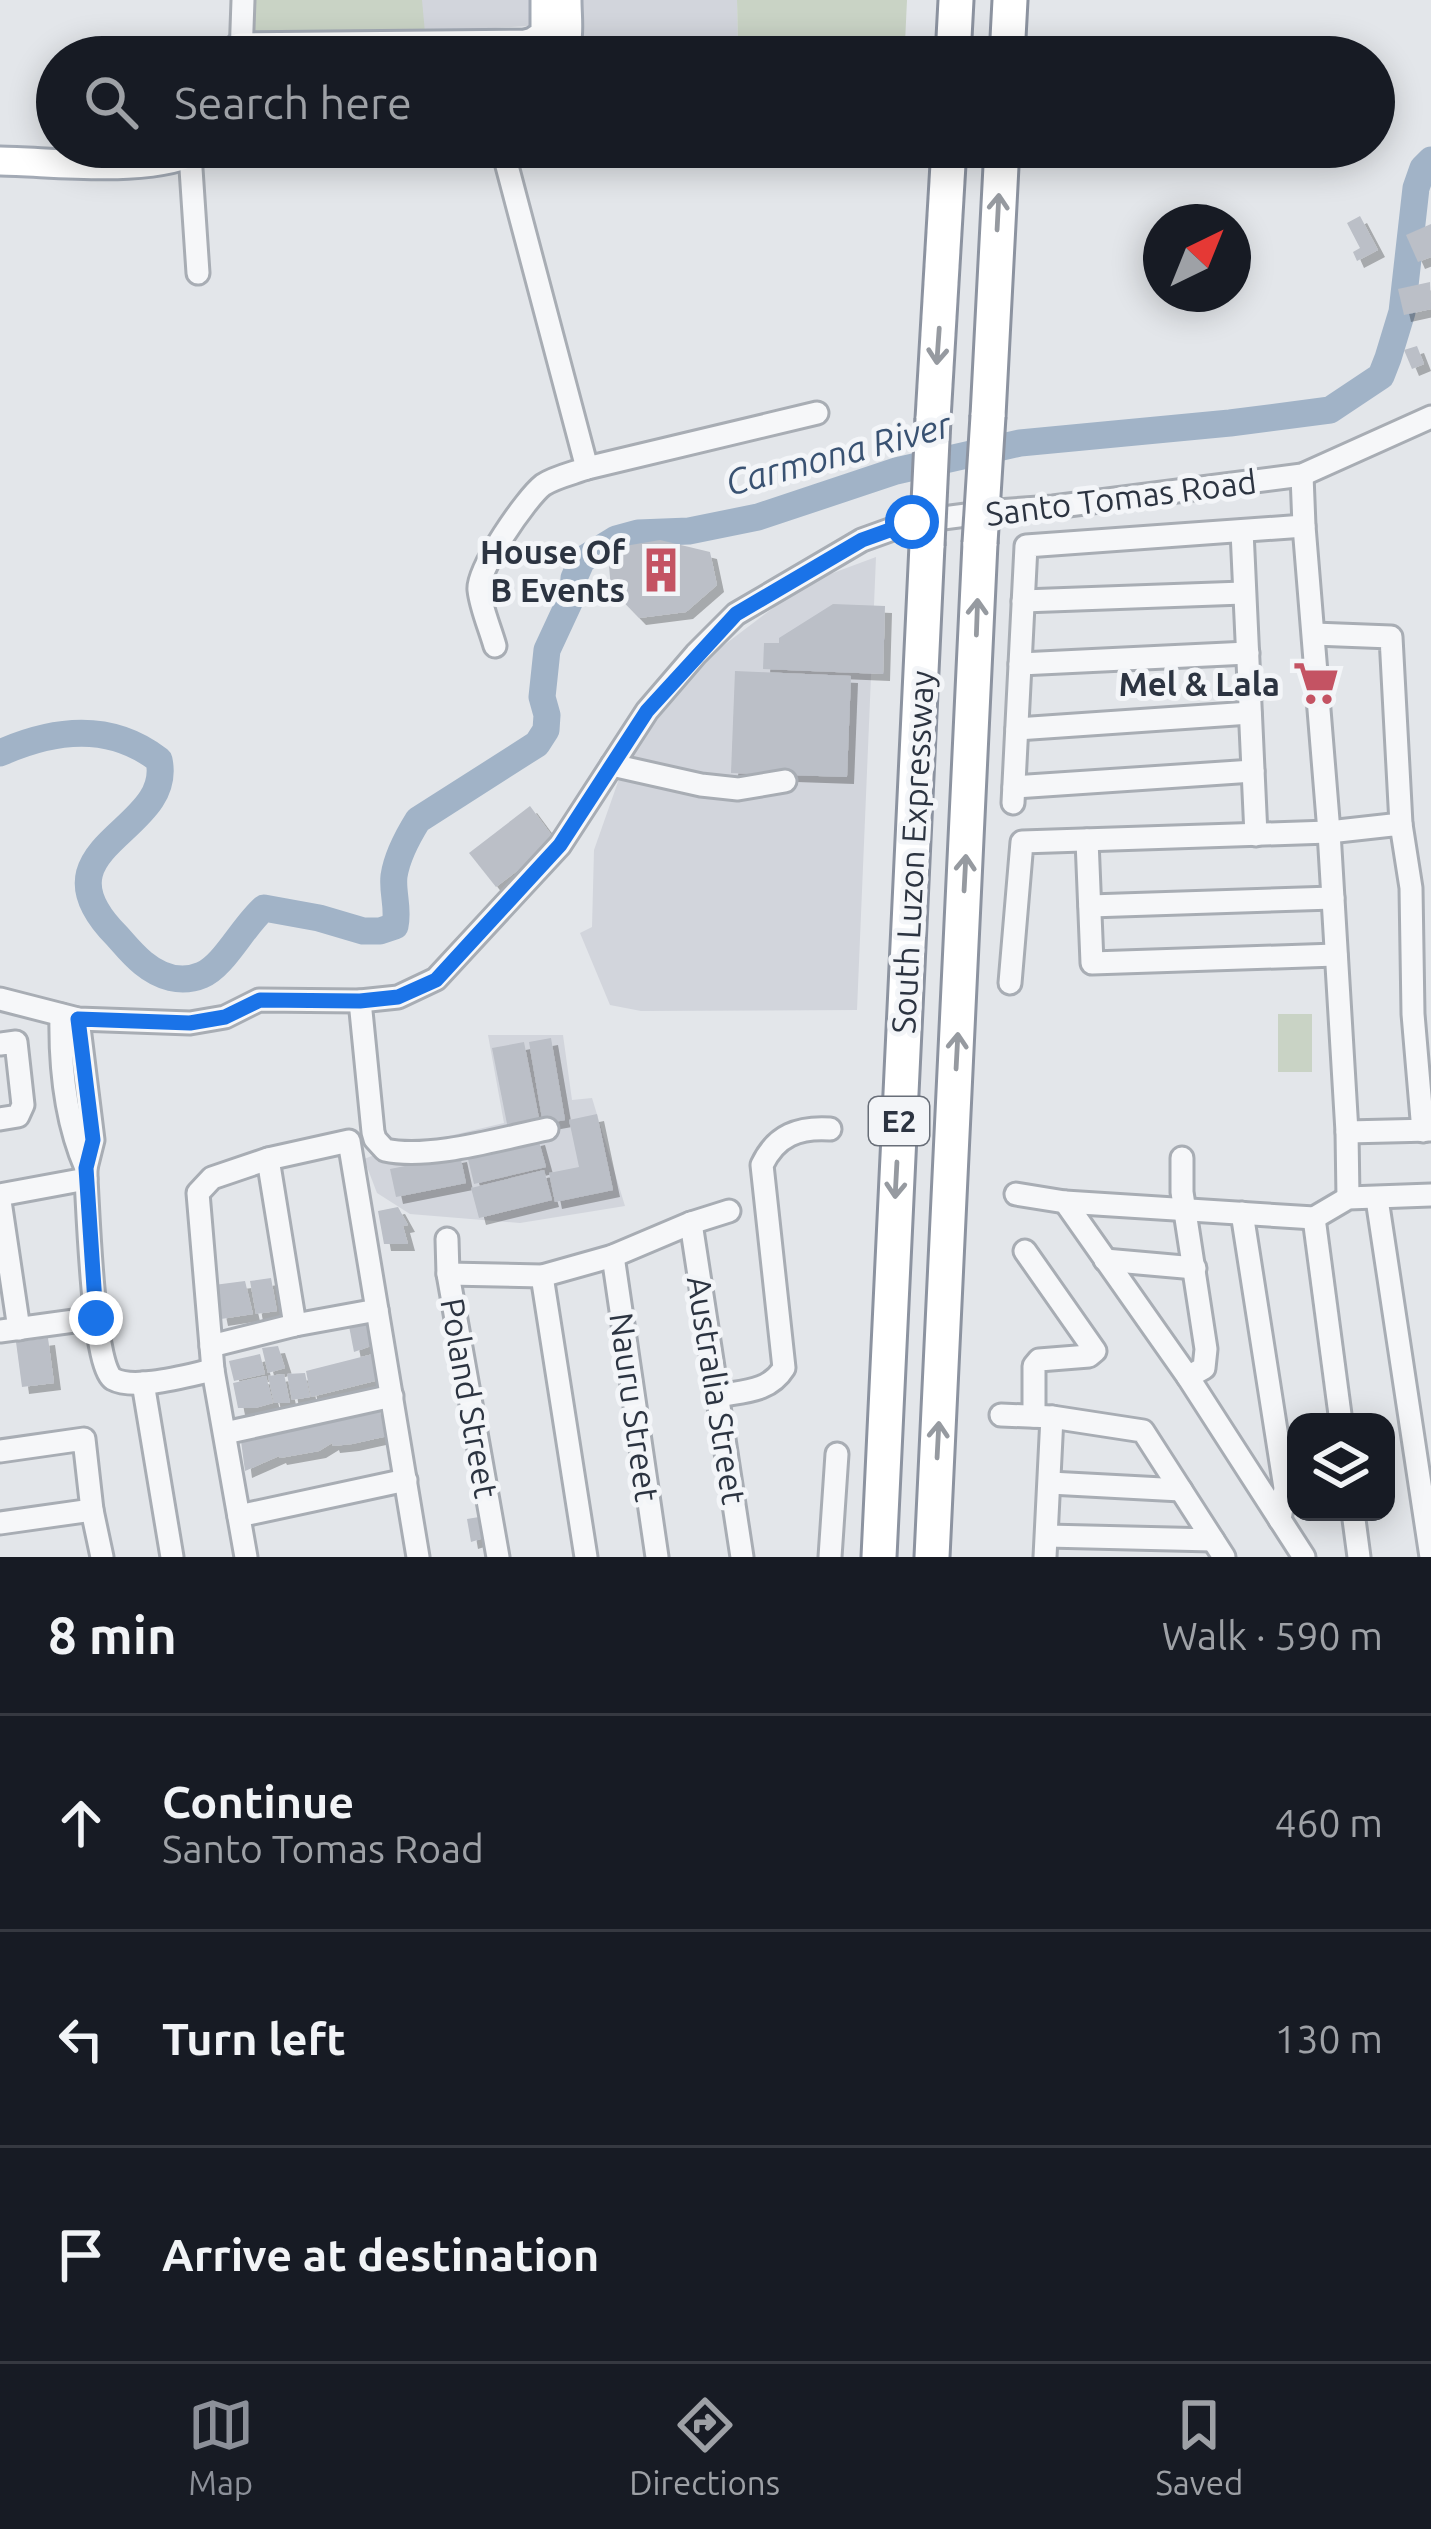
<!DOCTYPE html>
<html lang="en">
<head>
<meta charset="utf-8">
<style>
	body { margin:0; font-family:Ubuntu,sans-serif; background:#242831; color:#f1f3f6 }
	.controls { position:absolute; right:36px; bottom:36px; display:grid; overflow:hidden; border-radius:24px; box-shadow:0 6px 30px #0003 }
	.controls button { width:108px; height:108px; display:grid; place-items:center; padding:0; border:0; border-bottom:3px solid #363941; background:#171b24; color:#f1f3f6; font:60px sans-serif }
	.compass { position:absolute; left:1143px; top:204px; width:108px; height:108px; border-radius:50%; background:#171b24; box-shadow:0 6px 30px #0003; rotate:43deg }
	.stop { position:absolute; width:36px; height:36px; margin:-27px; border:9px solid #1a73e8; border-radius:50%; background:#fff }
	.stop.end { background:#1a73e8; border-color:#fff; box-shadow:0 3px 12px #0008 }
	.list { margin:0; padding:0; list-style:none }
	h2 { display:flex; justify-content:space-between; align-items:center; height:156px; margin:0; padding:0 48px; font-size:51px }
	h2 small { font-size:39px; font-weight:400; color:#9ea1a6 }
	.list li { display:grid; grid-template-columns:78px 1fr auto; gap:36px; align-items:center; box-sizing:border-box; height:216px; padding:0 48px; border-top:3px solid #363941 }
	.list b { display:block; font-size:45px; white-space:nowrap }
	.list p { margin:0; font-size:39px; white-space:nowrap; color:#9ea1a6 }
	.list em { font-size:39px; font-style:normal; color:#9ea1a6 }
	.icon { flex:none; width:66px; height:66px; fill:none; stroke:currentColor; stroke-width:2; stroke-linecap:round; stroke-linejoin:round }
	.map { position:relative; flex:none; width:1431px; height:1557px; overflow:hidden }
	.search { position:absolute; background:#171b24; box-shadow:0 6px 30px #0003; left:36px; right:36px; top:36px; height:132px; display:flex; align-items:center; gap:30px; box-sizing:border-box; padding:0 42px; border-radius:66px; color:#9ea1a6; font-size:45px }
	.sheet { height:804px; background:#171b24 }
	nav { display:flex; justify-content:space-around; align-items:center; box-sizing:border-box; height:168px; border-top:3px solid #363941; background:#171b24; font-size:33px; color:#9ea1a6 }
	nav a { display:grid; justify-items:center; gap:6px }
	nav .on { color:#8c9099 }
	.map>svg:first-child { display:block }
</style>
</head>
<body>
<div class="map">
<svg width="1431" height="1557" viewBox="0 0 1431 1557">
	<defs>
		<filter id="shadow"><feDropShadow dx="7" dy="7" stdDeviation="0" flood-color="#0004"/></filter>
	</defs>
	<rect width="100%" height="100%" fill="#e3e6ea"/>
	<g fill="#d2d5dc">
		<path d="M230,0H539L540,25L425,33L230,42Z"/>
		<path d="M582,0H737L738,46L583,49Z"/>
		<path d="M876,557L857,1010L641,1011L610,1005L580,933L592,927L594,850L619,779L644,736L707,658L806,583Z"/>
		<path d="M488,1035H563L572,1100L592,1098L625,1206L520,1223L410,1214L377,1193L364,1159L385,1151L504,1123Z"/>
	</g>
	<g fill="#c9d3c5">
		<path d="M249,0H422L425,33L248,37Z"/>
		<path d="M737,0H907L905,43L649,57H585L583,49L738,46Z"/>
		<rect x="1278" y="1014" width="34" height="58"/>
	</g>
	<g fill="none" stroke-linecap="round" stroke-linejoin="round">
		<path stroke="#a1b3c7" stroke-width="27" d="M0,753C54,729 110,722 159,760C175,833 28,846 117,936C125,945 133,955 143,963C160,977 181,984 202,975C224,966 243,926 264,908L319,918L363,931H380L395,926C399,908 392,893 394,876C397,856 408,836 418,820L537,744L546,730L547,715L542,697L547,650L573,594L574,578L582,560L616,539L638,533L689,531L758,517L896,471L1020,443L1230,423L1330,410L1381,376L1388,358L1402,312L1416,188L1423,168L1431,160"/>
	</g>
	<g fill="#bbbfc7" filter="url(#shadow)">
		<path d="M1360,216L1378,250L1357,261L1353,252L1360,248L1347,223Z"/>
		<path d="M1431,224V257L1418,262L1406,235Z"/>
		<path d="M1430,282L1431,309L1404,315L1398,289Z"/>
		<path d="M1417,346L1424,364L1412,369L1404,350Z"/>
		<path d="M660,540L710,552L717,585L686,612L639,618L611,589L608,554L625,546Z"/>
		<path d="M833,604L885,606L883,674L763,669L764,643H779V638Z"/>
		<path d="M735,671L851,676L847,777L731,773Z"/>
		<path d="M530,806L556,841L496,887L469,853Z"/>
		<path d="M551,1038L565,1120L543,1124L529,1042Z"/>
		<path d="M524,1042L539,1118L507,1124L492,1048Z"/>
		<path d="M597,1114L613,1190L555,1202L549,1173L579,1167L569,1120Z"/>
		<path d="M538,1138L546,1167L474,1184L467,1155Z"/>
		<path d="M460,1155L466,1183L396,1197L390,1169Z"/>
		<path d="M544,1170L552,1200L479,1218L471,1188Z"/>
		<path d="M398,1207L408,1225L403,1226L408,1244H384L378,1211Z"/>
		<path d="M271,1278L277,1311L256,1314L250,1281Z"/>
		<path d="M245,1281L253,1314L221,1319L214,1285Z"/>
		<path d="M366,1323L371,1346L354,1352L349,1326Z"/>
		<path d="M48,1338L54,1383L22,1387L16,1342Z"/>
		<path d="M278,1346L285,1368L268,1373L262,1348Z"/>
		<path d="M260,1354L265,1374L234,1381L229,1361Z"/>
		<path d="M373,1354L379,1380L311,1397L306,1371Z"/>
		<path d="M305,1373L310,1397L292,1400L287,1374Z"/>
		<path d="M284,1374L290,1403H274L268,1376Z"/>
		<path d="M266,1376L273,1403L255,1408H238L233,1383Z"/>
		<path d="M379,1409L388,1436L352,1444L333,1446L332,1443L319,1451L280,1458L279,1456L245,1471L241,1441Z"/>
		<path d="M485,1516L490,1536L471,1542L467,1519Z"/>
	</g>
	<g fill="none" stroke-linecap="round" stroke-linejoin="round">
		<g stroke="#a8adb4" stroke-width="27">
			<g id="minor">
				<path d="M241,57L243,0"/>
				<path d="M186,147L190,154L198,273"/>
				<path d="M502,147L587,468L817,413"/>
				<path d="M1302,475L1304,526L1329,832L1347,1132L1348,1198"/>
				<path d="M1242,531L1256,835"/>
				<path d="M1023,601L1243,593"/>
				<path d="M1314,634L1391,637L1401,824"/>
				<path d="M495,646C490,628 481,608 479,590C476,571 526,498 543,485C555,477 574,473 587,468"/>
				<path d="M1020,664L1248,653"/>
				<path d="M1017,729L1250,713"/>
				<path d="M612,765L701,785L738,789L785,781"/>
				<path d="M1014,787L1253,771"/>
				<path d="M1013,803L1026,546L1304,526"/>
				<path d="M1087,840L1092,963L1336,955"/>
				<path d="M1090,906L1333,898"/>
				<path d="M1010,983L1022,842L1329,832L1401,824L1411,888L1413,1014L1423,1131"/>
				<path d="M0,999L78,1019L190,1023L225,1017L259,1000L360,1001L398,997L436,979L560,845L647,711L696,654L736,614L862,540L912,522L997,511L1053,507L1302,475L1431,417"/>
				<path d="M360,1001L373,1132L375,1139L385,1150C430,1160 502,1138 547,1129"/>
				<path d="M61,1015C60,1065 66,1122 86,1168"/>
				<path d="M78,1019L93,1140L86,1168V1179C88,1209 93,1367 113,1379C135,1391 189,1375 213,1370"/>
				<path d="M0,1044L16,1042L23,1105L18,1116L0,1119"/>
				<path d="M1347,1132L1431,1130"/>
				<path d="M1182,1158V1192L1206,1349L1204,1368L1188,1377"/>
				<path d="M268,1159L295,1325"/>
				<path d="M1016,1194L1065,1202L1314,1218L1348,1198L1431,1195"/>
				<path d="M0,1195L86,1179"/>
				<path d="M1377,1199L1431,1557"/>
				<path d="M0,1201L19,1329"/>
				<path d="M1065,1202L1188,1377L1304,1557"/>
				<path d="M1242,1213L1285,1488L1280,1520"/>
				<path d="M1314,1218L1341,1422"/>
				<path d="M691,1223L742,1557"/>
				<path d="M447,1239L448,1274L498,1557"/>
				<path d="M1025,1251L1095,1351L1089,1356L1039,1360L1034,1366V1416"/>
				<path d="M613,1256L657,1557"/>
				<path d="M1105,1260L1195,1268"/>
				<path d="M448,1274L542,1276L613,1256L691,1223L729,1211"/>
				<path d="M542,1276L586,1557"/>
				<path d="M0,1331L96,1318"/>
				<path d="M211,1346L295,1325L377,1310"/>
				<path d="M143,1383L172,1557"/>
				<path d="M718,1396C744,1391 769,1392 784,1368L762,1165C776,1135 799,1127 830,1129"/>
				<path d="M1001,1415L1052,1417L1143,1431L1224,1557"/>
				<path d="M225,1433L392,1396"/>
				<path d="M0,1451L84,1439L92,1510L102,1557"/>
				<path d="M1050,1483L1181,1490"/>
				<path d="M1353,1512L1359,1557"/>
				<path d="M239,1516L406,1480"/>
				<path d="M0,1523L92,1510"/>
				<path d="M1047,1536L1213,1540"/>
				<path d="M246,1557L213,1370L198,1193L212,1178L268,1159L349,1141L418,1557"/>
				<path d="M830,1557L837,1454"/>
				<path d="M1045,1557L1052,1417"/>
			</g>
		</g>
		<g stroke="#a3aab5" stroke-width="33">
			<g id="major">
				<path d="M225,57L240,47L525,44L533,42L545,34V0"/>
				<path d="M561,57C571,39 567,20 567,0"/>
				<path d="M0,161C59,162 152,175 204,147"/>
			</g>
		</g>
		<g stroke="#8c93a0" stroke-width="39">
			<g id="highway">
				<path d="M953,57L956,0"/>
				<path d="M1007,57L1010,0"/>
				<path d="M988,416L1002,147"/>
				<path d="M933,419L949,147"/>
				<path d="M879,1557L927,545"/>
				<path d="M932,1557L980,543"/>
			</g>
		</g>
		<use href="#minor" stroke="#f6f7f9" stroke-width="21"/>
		<use href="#major" stroke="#fff" stroke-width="27"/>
		<use href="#highway" stroke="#fff" stroke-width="33"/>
		<g stroke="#8c93a0" stroke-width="39" stroke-linecap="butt">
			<g id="highway-bridge">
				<path d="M980,543L988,416"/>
				<path d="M927,545L933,419"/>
			</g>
		</g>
		<use href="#highway-bridge" stroke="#fff" stroke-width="33"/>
	</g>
	<defs><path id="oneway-shaft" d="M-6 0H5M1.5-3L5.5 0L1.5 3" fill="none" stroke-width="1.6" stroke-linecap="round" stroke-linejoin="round" transform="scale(3)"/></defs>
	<g stroke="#969aa0">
		<use href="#oneway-shaft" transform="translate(998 212) rotate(-87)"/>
		<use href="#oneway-shaft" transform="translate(938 346) rotate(94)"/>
		<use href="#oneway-shaft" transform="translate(977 617) rotate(-88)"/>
		<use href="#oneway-shaft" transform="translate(965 873) rotate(-87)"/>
		<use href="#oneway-shaft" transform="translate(957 1051) rotate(-87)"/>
		<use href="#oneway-shaft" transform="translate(896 1180) rotate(93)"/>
		<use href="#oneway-shaft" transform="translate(938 1440) rotate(-87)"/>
	</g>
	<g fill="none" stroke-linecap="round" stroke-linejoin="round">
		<path stroke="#1a73e8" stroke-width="15" d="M96,1318L86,1168L93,1140L78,1019L190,1023L225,1017L260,1000L360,1001L398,997L436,980L560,845L647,711L736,614L862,540L912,522"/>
	</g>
	<defs>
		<g id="building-bare" transform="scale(3.6)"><path d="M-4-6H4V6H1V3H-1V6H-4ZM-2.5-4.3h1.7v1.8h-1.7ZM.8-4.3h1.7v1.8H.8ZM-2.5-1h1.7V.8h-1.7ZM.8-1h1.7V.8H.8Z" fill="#c45363" stroke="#f3f5f8" stroke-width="2.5" paint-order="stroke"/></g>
		<g id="supermarket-bare" transform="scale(3.6)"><path d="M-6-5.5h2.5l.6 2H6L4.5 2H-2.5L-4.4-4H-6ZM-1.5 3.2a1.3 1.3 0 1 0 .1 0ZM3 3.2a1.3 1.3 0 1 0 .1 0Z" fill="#c45363" stroke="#f3f5f8" stroke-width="2.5" paint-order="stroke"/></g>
	</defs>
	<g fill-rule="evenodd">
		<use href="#building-bare" x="661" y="570"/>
		<use href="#supermarket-bare" x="1316" y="683"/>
	</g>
	<g text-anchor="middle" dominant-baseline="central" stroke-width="10" stroke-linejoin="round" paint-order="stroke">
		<rect fill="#f3f5f8" stroke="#686e78" stroke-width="3" x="869" y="1097" width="60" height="48" rx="9"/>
		<g font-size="30" font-weight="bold" fill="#2c3441">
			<text x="899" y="1121">E2</text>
		</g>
		<g font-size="33" fill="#2c3441" stroke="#f3f5f8">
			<text transform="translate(1121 497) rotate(-7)">Santo Tomas Road</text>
			<text transform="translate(912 852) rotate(-87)">South Luzon Expressway</text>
			<text transform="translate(717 1390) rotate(81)">Australia Street</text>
			<text transform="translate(470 1398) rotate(80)">Poland Street</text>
			<text transform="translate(635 1407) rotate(82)">Nauru Street</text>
		</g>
		<g font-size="33" font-weight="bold" fill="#2c3441" stroke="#f3f5f8" text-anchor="end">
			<text x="625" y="551">House Of<tspan x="625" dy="38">B Events</tspan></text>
			<text x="1280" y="683">Mel &amp; Lala</text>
		</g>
		<g font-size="36" font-style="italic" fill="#395272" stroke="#f3f5f8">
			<text transform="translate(838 453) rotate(-15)">Carmona River</text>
		</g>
	</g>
</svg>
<div class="controls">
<button><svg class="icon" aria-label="layers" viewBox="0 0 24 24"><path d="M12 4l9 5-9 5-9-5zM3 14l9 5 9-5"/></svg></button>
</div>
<svg class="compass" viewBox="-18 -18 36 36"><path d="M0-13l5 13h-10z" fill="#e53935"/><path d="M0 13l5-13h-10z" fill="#9ea1a6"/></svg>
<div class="stop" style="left:912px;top:522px"></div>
<div class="stop end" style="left:96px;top:1318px"></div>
<div class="search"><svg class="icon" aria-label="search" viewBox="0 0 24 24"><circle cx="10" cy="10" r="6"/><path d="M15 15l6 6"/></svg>Search here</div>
</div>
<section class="sheet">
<h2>8 min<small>Walk · 590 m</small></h2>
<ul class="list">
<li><svg class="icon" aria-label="ahead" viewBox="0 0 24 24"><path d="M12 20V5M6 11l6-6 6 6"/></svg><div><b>Continue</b><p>Santo Tomas Road</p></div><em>460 m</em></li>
<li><svg class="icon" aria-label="left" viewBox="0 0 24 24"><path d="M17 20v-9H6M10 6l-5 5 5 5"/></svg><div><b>Turn left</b></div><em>130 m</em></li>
<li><svg class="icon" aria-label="arrive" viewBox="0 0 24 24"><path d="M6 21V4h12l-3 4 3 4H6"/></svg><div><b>Arrive at destination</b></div></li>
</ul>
</section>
<nav>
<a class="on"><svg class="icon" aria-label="map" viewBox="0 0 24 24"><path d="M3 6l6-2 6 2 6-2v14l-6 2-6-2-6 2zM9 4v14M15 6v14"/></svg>Map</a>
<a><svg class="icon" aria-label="directions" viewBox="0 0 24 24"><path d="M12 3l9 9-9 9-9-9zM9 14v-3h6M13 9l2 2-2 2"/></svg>Directions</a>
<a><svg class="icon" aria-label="saved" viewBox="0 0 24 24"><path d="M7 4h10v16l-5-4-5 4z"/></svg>Saved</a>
</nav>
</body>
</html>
